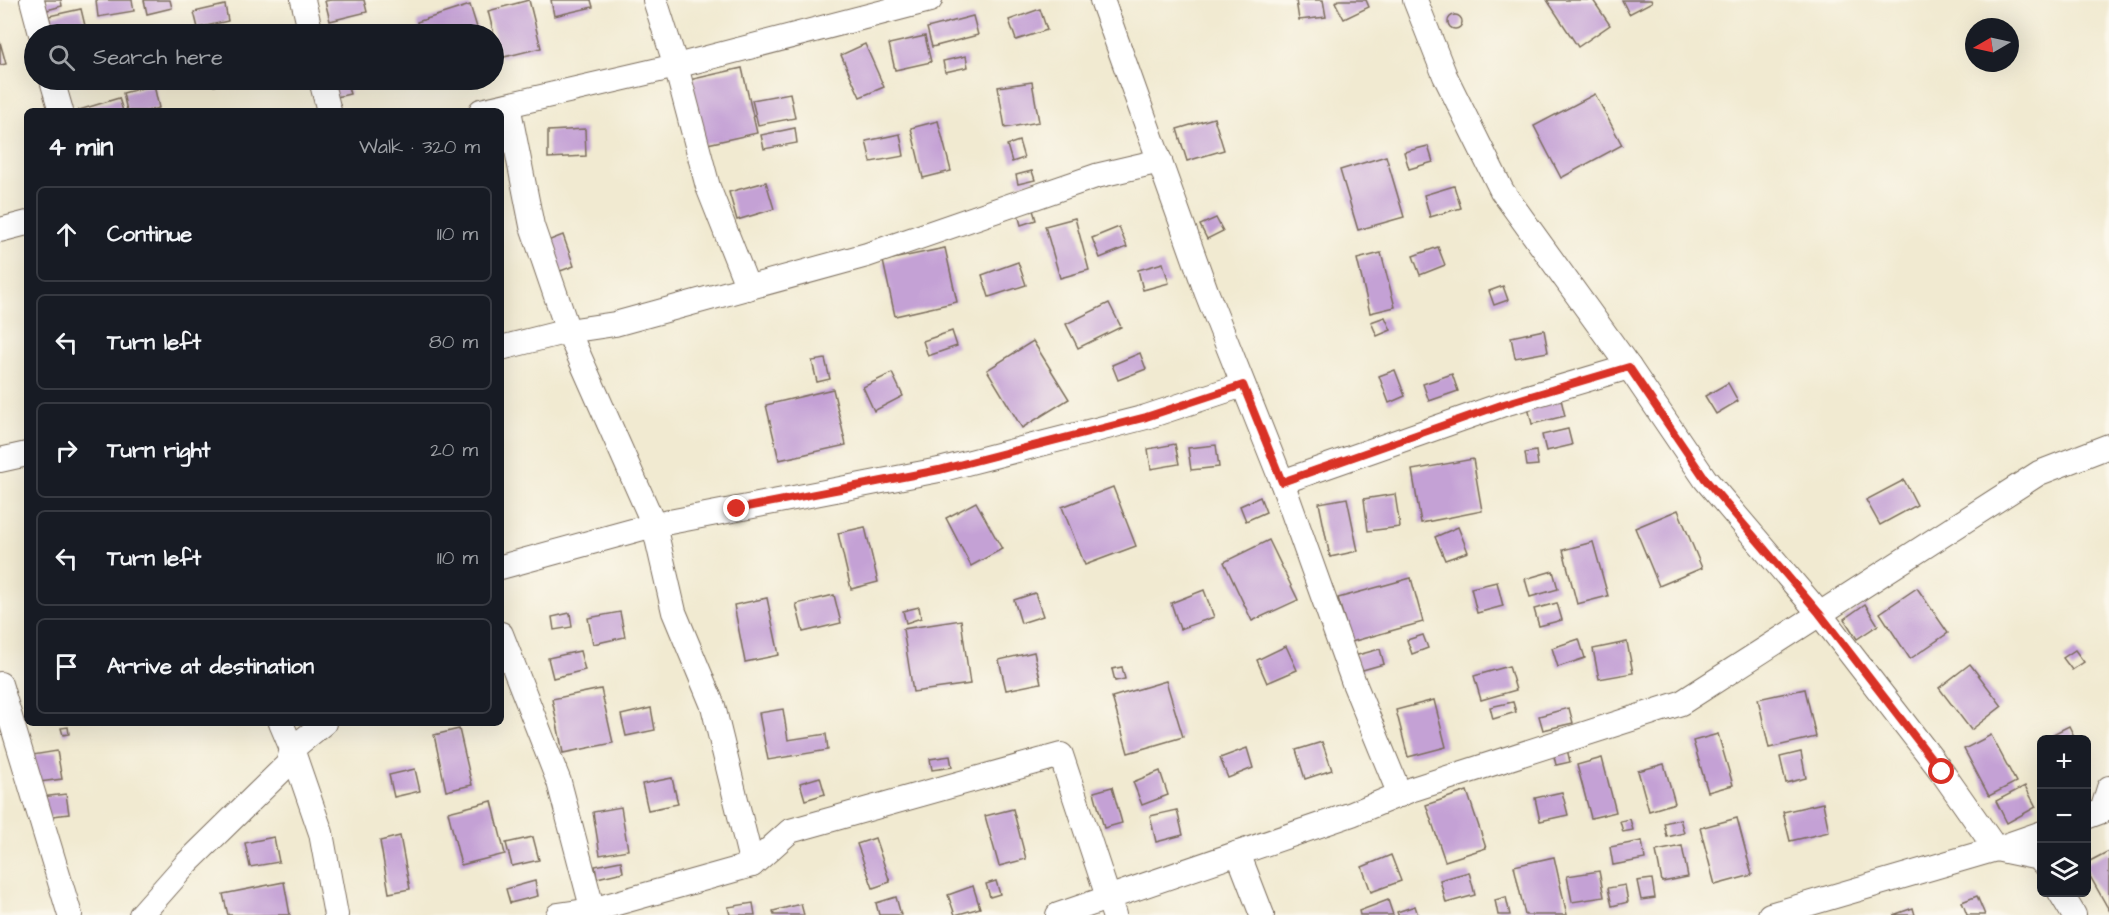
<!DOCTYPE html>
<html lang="en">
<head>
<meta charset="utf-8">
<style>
	body { margin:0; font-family:"Architects Daughter",sans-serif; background:#20242c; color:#f1f3f6 }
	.controls { position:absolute; right:18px; bottom:18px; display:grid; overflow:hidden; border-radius:9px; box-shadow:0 6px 24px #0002 }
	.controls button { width:54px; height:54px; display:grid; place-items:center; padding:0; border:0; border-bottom:2px solid #363941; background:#171b24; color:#f1f3f6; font:30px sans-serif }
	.compass { position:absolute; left:1965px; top:18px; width:54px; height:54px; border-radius:50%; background:#171b24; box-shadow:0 6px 24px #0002; rotate:261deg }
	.stop { position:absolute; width:18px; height:18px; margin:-14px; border:4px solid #d93025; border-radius:50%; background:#fff }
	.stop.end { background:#d93025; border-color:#fff; box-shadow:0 2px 6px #0008 }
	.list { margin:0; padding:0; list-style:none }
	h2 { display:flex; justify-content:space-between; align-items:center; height:78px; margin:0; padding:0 24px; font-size:26px }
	h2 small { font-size:20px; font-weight:400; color:#9ea1a6 }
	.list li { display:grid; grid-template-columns:39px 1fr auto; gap:18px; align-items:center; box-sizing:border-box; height:96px; margin:0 12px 12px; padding:0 12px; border:2px solid #363941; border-radius:9px }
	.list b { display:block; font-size:22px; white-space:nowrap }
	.list em { font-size:20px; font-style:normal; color:#9ea1a6 }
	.icon { flex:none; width:33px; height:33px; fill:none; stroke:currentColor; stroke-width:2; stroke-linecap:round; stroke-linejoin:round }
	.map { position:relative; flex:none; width:2109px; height:915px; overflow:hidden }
	.search { position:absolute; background:#171b24; box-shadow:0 6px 24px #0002; left:24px; top:24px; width:480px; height:66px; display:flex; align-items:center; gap:15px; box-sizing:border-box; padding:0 21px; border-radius:33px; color:#9ea1a6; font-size:22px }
	.panel { position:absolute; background:#171b24; box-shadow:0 6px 24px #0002; left:24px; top:108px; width:480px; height:618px; border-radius:9px }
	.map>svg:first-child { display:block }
</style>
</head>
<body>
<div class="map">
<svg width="2109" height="915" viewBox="0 0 2109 915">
	<rect width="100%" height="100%" fill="#fbf7ec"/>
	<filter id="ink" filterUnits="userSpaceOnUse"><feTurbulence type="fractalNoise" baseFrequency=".0167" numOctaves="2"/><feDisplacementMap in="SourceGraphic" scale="12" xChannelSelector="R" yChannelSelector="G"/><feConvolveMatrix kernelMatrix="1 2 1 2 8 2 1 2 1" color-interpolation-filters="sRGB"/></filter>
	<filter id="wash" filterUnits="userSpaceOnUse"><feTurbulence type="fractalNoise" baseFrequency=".008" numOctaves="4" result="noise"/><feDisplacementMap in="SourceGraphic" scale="24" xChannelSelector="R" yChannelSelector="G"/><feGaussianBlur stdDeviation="1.35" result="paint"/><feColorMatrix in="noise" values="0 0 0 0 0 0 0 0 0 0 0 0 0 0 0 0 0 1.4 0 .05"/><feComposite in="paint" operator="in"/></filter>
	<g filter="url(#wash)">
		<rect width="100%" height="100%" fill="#f1ead1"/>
		<g id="blocks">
			<g fill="#c4a1d5">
				<path d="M44,0H61L62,6L47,10Z"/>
				<path d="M96,0H132L134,11L98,17Z"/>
				<path d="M144,0H170L172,8L147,14Z"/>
				<path d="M331,0H364L367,12L330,21L325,1Z"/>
				<path d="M529,0L541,48L500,58L488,11Z"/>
				<path d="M551,0H591L593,7L554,16Z"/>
				<path d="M1296,0H1323L1326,17L1299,20Z"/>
				<path d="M1339,0H1366L1369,7L1344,19L1335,2Z"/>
				<path d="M1547,0H1593L1610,25L1578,47Z"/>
				<path d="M1622,0H1651L1652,2L1629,14Z"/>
				<path d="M225,5L228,21L198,28L194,12Z"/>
				<path d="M470,5L479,34H420L417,22Z"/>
				<path d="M81,9L87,34H53L49,16Z"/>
				<path d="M1040,9L1047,30L1016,40L1009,20Z"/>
				<circle cx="1455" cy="22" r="7"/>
				<path d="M973,16L978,35L932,47L927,28Z"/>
				<path d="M378,29L379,34H358Z"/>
				<path d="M925,36L931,62L895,70L889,44Z"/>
				<path d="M0,42L6,64L0,65Z"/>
				<path d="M865,44L884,87L860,97L841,55Z"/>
				<path d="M966,56L968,67L945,72L943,61Z"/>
				<path d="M742,68L757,133L703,145L689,80Z"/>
				<path d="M212,80H236L214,86Z"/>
				<path d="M326,80H346L350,94L328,99Z"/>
				<path d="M1032,82L1039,122L1005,128L998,87Z"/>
				<path d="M154,85L159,108L147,111H127L123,93Z"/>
				<path d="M790,93L795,118L758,125L752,100Z"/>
				<path d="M1595,94L1622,145L1561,178L1534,126Z"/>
				<path d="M119,98L123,111H79V110Z"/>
				<path d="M1214,118L1224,150L1187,161L1177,129Z"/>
				<path d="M938,121L951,171L923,178L911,128Z"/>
				<path d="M795,128L797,143L764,149L761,135Z"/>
				<path d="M585,129L586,156L548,158V131Z"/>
				<path d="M900,134L904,156L871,162L866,141Z"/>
				<path d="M1019,141L1024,158L1012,162L1007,145Z"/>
				<path d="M1428,146L1433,162L1409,169L1404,152Z"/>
				<path d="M1386,156L1404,217L1358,230L1340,170Z"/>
				<path d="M1032,171L1035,180L1018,184L1016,175Z"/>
				<path d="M766,182L774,209L737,220L729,192Z"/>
				<path d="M1454,186L1461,208L1430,217L1424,195Z"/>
				<path d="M1033,210L1036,220L1021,225L1018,214Z"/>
				<path d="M1075,218L1089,270L1060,278L1045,226Z"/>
				<path d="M1216,218L1223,231L1207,239L1200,225Z"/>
				<path d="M1119,227L1127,247L1100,258L1092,238Z"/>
				<path d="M563,235L574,266L552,274L540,244Z"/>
				<path d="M1438,247L1445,265L1420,275L1413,256Z"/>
				<path d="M945,248L957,302L895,316L883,261Z"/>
				<path d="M1381,253L1395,307L1370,313L1357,259Z"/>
				<path d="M1018,262L1026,285L989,297L982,275Z"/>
				<path d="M1163,263L1169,283L1143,290L1138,270Z"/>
				<path d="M1503,286L1508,300L1494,305L1489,291Z"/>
				<path d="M1109,303L1121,327L1078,348L1066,324Z"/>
				<path d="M1385,317L1391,330L1377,336L1371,322Z"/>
				<path d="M1544,330L1548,352L1515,358L1511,337Z"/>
				<path d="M952,331L957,346L928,356L923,341Z"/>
				<path d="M1033,341L1069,399L1022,428L987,370Z"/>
				<path d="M1140,353L1146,369L1118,380L1112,365Z"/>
				<path d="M825,359L830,379L817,382L812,361Z"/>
				<path d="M1395,370L1405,396L1389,403L1379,376Z"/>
				<path d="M892,373L903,396L874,411L863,387Z"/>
				<path d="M1452,374L1458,391L1429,401L1423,384Z"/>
				<path d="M1728,383L1738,401L1716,414L1705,396Z"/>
				<path d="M833,389L846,445L779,460L766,405Z"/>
				<path d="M1560,395L1565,416L1532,424L1527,403Z"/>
				<path d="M1568,429L1572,445L1546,451L1542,435Z"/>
				<path d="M1175,444L1179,464L1151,469L1148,449Z"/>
				<path d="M1216,445L1219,467L1191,470L1188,448Z"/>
				<path d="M1536,451L1538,465L1527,466L1525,453Z"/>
				<path d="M1473,459L1482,511L1421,523L1412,470Z"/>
				<path d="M1904,480L1917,505L1880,525L1866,500Z"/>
				<path d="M1113,487L1136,546L1085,565L1062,507Z"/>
				<path d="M1395,494L1400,527L1368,531L1364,499Z"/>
				<path d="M1260,497L1266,512L1246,521L1240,506Z"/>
				<path d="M1347,498L1358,551L1330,557L1319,503Z"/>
				<path d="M976,502L1002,549L971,566L946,518Z"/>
				<path d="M1678,510L1702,568L1659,586L1635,528Z"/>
				<path d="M865,527L878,582L851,589L838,533Z"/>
				<path d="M1458,527L1468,552L1445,560L1435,537Z"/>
				<path d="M1269,540L1298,600L1252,621L1224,562Z"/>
				<path d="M1593,542L1608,596L1577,604L1563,550Z"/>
				<path d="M1553,571L1558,589L1530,597L1525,579Z"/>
				<path d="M1411,578L1423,622L1351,642L1338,598Z"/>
				<path d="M1497,582L1503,606L1477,613L1471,588Z"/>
				<path d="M1917,588L1948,633L1910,659L1880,613Z"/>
				<path d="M1204,590L1214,617L1180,629L1171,603Z"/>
				<path d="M1035,593L1043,616L1021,623L1014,600Z"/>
				<path d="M834,595L841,623L803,632L796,604Z"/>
				<path d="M767,598L779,655L745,662L734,605Z"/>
				<path d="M1557,603L1562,620L1539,626L1534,609Z"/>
				<path d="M1865,604L1878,625L1857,639L1844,619Z"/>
				<path d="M919,607L921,618L906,623L903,611Z"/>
				<path d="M620,612L625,637L593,644L588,618Z"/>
				<path d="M570,613L572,627L554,630L552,617Z"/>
				<path d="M961,620L970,684L913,692L903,629Z"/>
				<path d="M1423,635L1428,648L1412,654L1407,640Z"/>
				<path d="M1579,639L1585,658L1558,667L1552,648Z"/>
				<path d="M1627,642L1633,673L1599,679L1593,649Z"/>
				<path d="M1286,646L1297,670L1267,683L1257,660Z"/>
				<path d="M1380,649L1384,664L1359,671L1354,656Z"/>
				<path d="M2075,650L2084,662L2072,670L2063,658Z"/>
				<path d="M580,651L585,670L553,678L548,658Z"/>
				<path d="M1034,652L1041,683L1006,690L999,660Z"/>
				<path d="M1970,664L2002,706L1971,730L1939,688Z"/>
				<path d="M1509,666L1516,690L1481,700L1474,676Z"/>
				<path d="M1122,667L1125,679L1115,681L1112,669Z"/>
				<path d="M1166,681L1183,737L1128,753L1112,697Z"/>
				<path d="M601,689L613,743L563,753L552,699Z"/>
				<path d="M1805,689L1816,737L1769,748L1758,699Z"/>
				<path d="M1434,700L1446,747L1408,757L1396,710Z"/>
				<path d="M1513,702L1516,712L1493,719L1490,707Z"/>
				<path d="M651,708L655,730L626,736L621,715Z"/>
				<path d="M1569,708L1573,723L1543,730L1539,716Z"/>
				<path d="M783,709L788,740L826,734L828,750L768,760L759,713Z"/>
				<path d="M2069,726L2076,740H2056L2053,734Z"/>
				<path d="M68,727L69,734L63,735L61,728Z"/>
				<path d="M459,729L472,785L446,791L434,735Z"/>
				<path d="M1718,734L1733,785L1708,792L1693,741Z"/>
				<path d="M1991,735L2016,782L1989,796L1964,749Z"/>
				<path d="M1322,742L1332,770L1305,779L1296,750Z"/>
				<path d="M1247,748L1253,768L1228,778L1220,758Z"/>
				<path d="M1567,749L1570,762L1556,765L1553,752Z"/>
				<path d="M57,751L62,779L24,784L20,757Z"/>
				<path d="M1801,752L1806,778L1786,783L1780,757Z"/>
				<path d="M950,756L952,767L932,770L930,759Z"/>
				<path d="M1602,758L1616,812L1591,818L1577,765Z"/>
				<path d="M1664,764L1675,803L1649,811L1638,771Z"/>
				<path d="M415,769L420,791L394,797L389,775Z"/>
				<path d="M1160,771L1168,795L1142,805L1133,782Z"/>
				<path d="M820,777L825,794L805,800L800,783Z"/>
				<path d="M672,778L678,804L648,810L642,784Z"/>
				<path d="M2025,786L2036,807L2007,823L1996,801Z"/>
				<path d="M1112,787L1122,823L1104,828L1094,792Z"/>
				<path d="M1467,791L1486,848L1445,861L1426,805Z"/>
				<path d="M1562,792L1568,815L1540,821L1535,798Z"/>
				<path d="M66,794L69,814L36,818L33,798Z"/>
				<path d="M492,801L505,854L461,865L448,812Z"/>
				<path d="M1823,803L1829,832L1790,841L1783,812Z"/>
				<path d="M621,807L628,850L600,855L593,812Z"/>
				<path d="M1013,809L1026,859L999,866L985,816Z"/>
				<path d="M1177,810L1183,835L1156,842L1150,816Z"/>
				<path d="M1737,818L1752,875L1715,885L1700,828Z"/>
				<path d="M1630,819L1633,830L1623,832L1620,821Z"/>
				<path d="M1680,819L1684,833L1667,837L1664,823Z"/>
				<path d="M400,836L410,889L389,893L380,841Z"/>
				<path d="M274,837L279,862L250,867L245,843Z"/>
				<path d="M533,837L539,860L512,866L506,843Z"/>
				<path d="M875,838L890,882L873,888L857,844Z"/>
				<path d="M1642,841L1645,859L1613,865L1610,847Z"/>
				<path d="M1682,846L1688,877L1662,882L1656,851Z"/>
				<path d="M2109,851V910L2086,869V863Z"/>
				<path d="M1391,855L1401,881L1371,892L1362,867Z"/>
				<path d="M1554,857L1567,915H1525L1514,866Z"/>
				<path d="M621,861L623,872L597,878L595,866Z"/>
				<path d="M1599,871L1604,897L1572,902L1567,876Z"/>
				<path d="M1469,872L1475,895L1446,903L1440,880Z"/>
				<path d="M1652,879L1655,898L1641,900L1637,881Z"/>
				<path d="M535,881L538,896L510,903L506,889Z"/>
				<path d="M996,881L1000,894L990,897L986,884Z"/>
				<path d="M284,882L290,915H228L223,894Z"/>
				<path d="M1625,885L1628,902L1612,906L1608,888Z"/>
				<path d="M973,886L980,908L955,915L948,895Z"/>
				<path d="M1977,896L1985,915H1967L1962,902Z"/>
				<path d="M896,897L901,915H879L876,903Z"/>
				<path d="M1506,897L1510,915H1498L1495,900Z"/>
				<path d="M1388,900L1393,915H1360L1359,911Z"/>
				<path d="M753,903L755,915H730L728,907Z"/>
				<path d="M801,904L804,915H774L773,911Z"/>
				<path d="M1415,906L1418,915H1398L1397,912Z"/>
				<path d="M1913,908L1915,915H1893Z"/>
			</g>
		</g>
	</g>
	<g filter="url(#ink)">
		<use href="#blocks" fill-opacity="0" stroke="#7b6d5d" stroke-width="1.5"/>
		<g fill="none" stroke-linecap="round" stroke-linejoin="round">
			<g stroke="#7b6d5d" stroke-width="26">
				<g id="street">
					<path d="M32,0L41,34"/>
					<path d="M303,0L311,34"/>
					<path d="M655,0L676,66L708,187L748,288"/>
					<path d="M1102,0L1206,291L1282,482L1354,683L1400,795"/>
					<path d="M1415,0L1445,76L1502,191L1629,367L1705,479L1819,613L1942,772L1996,849L2039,858L2042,862"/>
					<path d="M52,80L61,111"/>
					<path d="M321,80L329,111"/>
					<path d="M508,105L532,226L568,331L654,525L674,612L713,706L752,865"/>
					<path d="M481,111L676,66L930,0"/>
					<path d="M0,230L27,223"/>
					<path d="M501,348L568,331L615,324L867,255L1096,176L1160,161"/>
					<path d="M0,460L27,454"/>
					<path d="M1282,482L1504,404L1629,367"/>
					<path d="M501,567L654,525L939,470L1146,417L1243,385"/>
					<path d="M501,634L559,782L594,915"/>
					<path d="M0,684L70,915"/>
					<path d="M281,723L292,749L321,833L336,915"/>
					<path d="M2086,817L2102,811L2109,788"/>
					<path d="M1238,853L1262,915"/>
					<path d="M2060,892L2074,915"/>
					<path d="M141,915L187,863L288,764L292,749L324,723"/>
					<path d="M558,915L592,910L752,865L790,831L1061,755L1114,915"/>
					<path d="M1058,915L1352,814L1413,789L1681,703L2039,473L2109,446"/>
					<path d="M1770,915L1996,849L2042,833"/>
				</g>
			</g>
			<use href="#street" stroke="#fff" stroke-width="24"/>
		</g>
	</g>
	<g fill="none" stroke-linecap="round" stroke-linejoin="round" filter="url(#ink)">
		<path stroke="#d93025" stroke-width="8" d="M737,509L939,470L1146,417L1243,385L1282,482L1504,404L1629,367L1705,479L1819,613L1942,772"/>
	</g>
</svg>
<div class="controls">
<button>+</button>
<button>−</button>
<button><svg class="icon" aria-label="layers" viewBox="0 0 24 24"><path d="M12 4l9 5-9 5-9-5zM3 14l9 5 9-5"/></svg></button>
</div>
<svg class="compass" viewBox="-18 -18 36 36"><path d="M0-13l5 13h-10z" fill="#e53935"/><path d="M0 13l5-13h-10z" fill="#9ea1a6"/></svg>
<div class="stop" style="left:1942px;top:772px"></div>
<div class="stop end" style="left:737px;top:509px"></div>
<div class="search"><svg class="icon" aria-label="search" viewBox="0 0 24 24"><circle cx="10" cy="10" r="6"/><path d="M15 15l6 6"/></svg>Search here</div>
<section class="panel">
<h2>4 min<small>Walk · 320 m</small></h2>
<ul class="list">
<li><svg class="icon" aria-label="ahead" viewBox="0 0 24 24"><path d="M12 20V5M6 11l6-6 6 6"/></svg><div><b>Continue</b></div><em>110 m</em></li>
<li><svg class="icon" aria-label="left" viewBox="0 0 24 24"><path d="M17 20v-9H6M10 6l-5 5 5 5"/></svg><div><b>Turn left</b></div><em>80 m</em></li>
<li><svg class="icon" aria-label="right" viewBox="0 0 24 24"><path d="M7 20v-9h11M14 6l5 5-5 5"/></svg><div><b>Turn right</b></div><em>20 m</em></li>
<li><svg class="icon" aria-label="left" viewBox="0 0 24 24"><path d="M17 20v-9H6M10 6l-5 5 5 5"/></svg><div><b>Turn left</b></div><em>110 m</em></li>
<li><svg class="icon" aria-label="arrive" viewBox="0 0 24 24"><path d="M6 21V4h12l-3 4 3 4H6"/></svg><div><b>Arrive at destination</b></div></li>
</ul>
</section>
</div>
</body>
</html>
